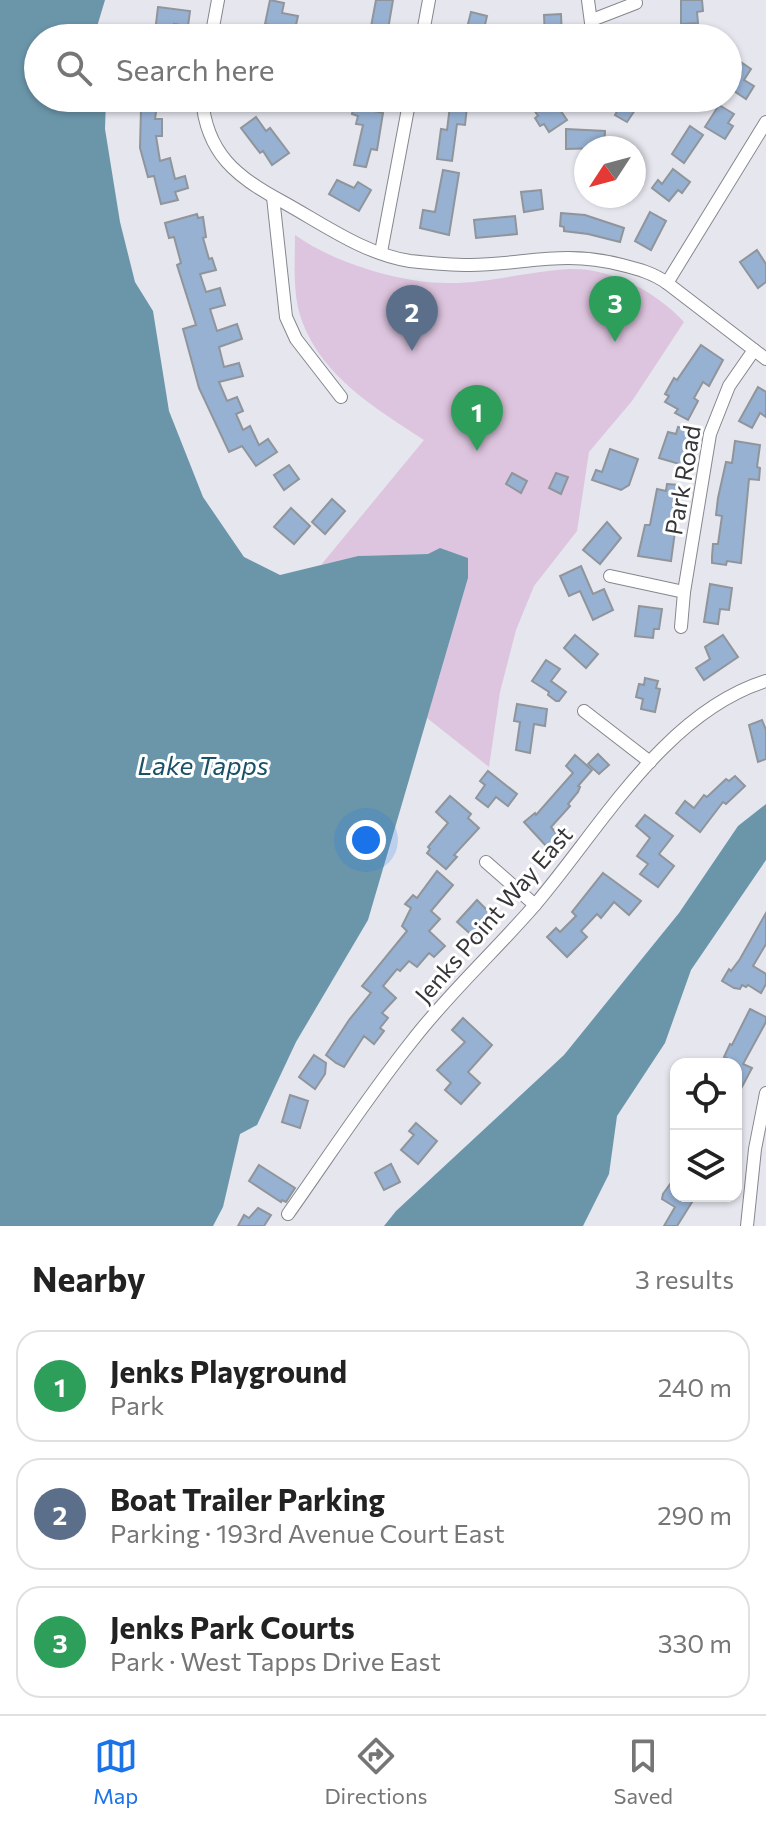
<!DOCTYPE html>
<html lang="en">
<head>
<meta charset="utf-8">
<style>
	body { margin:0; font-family:Commissioner,sans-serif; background:#f6f6f6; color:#222 }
	.controls { position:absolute; right:24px; bottom:24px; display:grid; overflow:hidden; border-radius:16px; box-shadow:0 2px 6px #0004 }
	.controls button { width:72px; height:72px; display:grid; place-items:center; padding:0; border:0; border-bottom:2px solid #e0e0e0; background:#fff; color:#222; font:40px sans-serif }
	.compass { position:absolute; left:574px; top:136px; width:72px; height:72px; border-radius:50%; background:#fff; box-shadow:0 2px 6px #0004; rotate:234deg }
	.you { position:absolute; left:366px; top:840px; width:28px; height:28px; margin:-20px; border:6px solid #fff; border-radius:50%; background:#1a73e8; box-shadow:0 0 0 12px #1a73e833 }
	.badge { display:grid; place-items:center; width:52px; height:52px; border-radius:50%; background:#1a73e8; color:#fff; font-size:26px; font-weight:700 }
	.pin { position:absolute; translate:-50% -66px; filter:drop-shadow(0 2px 4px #0008) }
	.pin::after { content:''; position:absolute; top:42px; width:28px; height:24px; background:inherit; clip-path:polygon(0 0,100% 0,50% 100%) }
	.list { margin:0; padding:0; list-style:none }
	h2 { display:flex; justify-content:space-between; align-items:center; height:104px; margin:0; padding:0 32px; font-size:34px }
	h2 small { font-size:26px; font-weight:400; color:#767676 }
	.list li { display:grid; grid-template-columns:52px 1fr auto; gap:24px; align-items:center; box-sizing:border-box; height:112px; margin:0 16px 16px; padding:0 16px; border:2px solid #e0e0e0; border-radius:24px }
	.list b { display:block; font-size:30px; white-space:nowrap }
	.list p { margin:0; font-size:26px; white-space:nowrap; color:#767676 }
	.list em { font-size:26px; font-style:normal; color:#767676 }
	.icon { flex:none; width:44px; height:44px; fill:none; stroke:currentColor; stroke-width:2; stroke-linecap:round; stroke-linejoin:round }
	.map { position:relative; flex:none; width:766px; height:1226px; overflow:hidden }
	.search { position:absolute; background:#fff; box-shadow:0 2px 6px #0004; left:24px; right:24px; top:24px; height:88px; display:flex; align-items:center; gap:20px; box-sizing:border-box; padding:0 28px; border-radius:44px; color:#767676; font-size:30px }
	.sheet { height:488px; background:#fff }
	nav { display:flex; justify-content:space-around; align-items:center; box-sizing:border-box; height:112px; border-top:2px solid #e0e0e0; background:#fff; font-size:22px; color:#767676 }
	nav a { display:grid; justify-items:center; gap:4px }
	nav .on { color:#1a73e8 }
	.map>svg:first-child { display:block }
</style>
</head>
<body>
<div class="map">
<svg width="766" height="1226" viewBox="0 0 766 1226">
	<rect width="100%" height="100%" fill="#e5e6ee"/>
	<path fill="#dec5df" d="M295,235C332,262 400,283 446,283C488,284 528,271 569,269C610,267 657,292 684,322L632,401L589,452L577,531L534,586L516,630L500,692L489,767L427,718L468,578V558L428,554L358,556L321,565L424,440C377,409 323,378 302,321C292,294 295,263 295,235Z"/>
	<g fill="#6b96aa">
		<path d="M0,0H105L96,30L98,38H38V98H106L105,129L120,222L135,282L153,311L169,411L203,497L244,557L280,575L358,556L428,554L440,548L468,558V578L368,920L296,1042L257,1125L240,1134L223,1207L213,1226H0Z"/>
		<path d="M766,804V860L691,970L665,1043L617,1116L609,1174L583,1226H384L396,1211L564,1055L679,913L738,826Z"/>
	</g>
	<g fill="#97b1d2" stroke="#90959b" stroke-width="2">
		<path d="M270,0L284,3L282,13L298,16L293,38H273L275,26L265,24Z"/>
		<path d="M376,0H393L387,35L370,32Z"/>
		<path d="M681,0H702L703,11L697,12L698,23L681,24Z"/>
		<path d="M158,7L190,11L188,26L174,24L173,34L155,32Z"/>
		<path d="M471,12L487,16L482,38L465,36Z"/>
		<path d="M561,14L562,38H545L544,15Z"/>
		<path d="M738,60L751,69L744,80L754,86L746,99L728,87V75Z"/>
		<path d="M137,98H158L155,119H162V136H156L160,161L170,158L175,179L185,176L188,188L175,192L178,200L161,204L154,176L148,177L140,148L141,109H136Z"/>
		<path d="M361,98H376L374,111L383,113L377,150L371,149L366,167L354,165L363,125L356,124L358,116L352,114L354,101L360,103Z"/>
		<path d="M451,98H468L465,125L457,124L452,161L437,159L441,129L447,130Z"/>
		<path d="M536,98H545L553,111L558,107L567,120L549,132L544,124L540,126L535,118L538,116L529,102Z"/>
		<path d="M624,98H630L639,104L627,122L615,115Z"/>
		<path d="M719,105L734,114L728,123L733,126L725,139L705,127Z"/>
		<path d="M256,117L266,131L270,128L289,153L272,165L263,151L260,153L241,128Z"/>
		<path d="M690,126L703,135L684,163L672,154Z"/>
		<path d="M566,129L605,131L604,148L566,149Z"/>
		<path d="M673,169L690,182L682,193L678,190L669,201L652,188L658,180L662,184Z"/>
		<path d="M443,170L459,173L449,235L420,228L423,210L435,212Z"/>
		<path d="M337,180L354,188L358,182L371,190L359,211L329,194Z"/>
		<path d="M541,190L543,209L524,212L521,192Z"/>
		<path d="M650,212L666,221L651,250L635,241Z"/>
		<path d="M561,213L585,215L624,228L620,242L588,234L564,231V227L560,226Z"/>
		<path d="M197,214L198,218L203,217L206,237L203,238L209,259L212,258L216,270L200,274L206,292L220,288L225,305L210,309L217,331L237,324L242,339L219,347L224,367L239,363L243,376L219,382L227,401L237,397L243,411L236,414L243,430L250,426L259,445L268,439L277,452L256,466L242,446L229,452L199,388L183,329L196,325L177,265L181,263L174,237L169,238L165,223Z"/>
		<path d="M515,216L517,234L476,238L474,220Z"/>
		<path d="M757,250L766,264V282L758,288L740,262Z"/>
		<path d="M701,345L723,360L709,386L703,382L694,398L698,401L688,420L675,413L678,409L665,402L669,396L665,394L674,378L677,380Z"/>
		<path d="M758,387L766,392V417L760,413L752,428L739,421Z"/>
		<path d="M678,427L690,430L683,465L659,458L668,432L676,434Z"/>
		<path d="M735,441L760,445L757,467L760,468L759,480L749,479L741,563L727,561L726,565L712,563V557L713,544H718L722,516L716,515L718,498L726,462L732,463Z"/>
		<path d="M610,449L638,459L629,485L621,490L592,480L596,470L602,472Z"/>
		<path d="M289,465L299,479L284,490L274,475Z"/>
		<path d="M512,473L527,481L521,493L506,484Z"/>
		<path d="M556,473L568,477L561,494L549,488Z"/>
		<path d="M667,484L679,485L680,494L671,561L638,556L645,525H650L657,489L666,491Z"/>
		<path d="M332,499L345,511L325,534L312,522Z"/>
		<path d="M291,508L310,526L294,544L274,527Z"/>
		<path d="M607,522L621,538L600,564L583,550Z"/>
		<path d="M581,566L593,594L604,589L613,610L593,620L580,591L569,596L560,576Z"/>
		<path d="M710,584L732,588L729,610L720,609L718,624L704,622Z"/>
		<path d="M639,606L662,609L659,629H654L653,638L635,636Z"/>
		<path d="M575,635L598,654L586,668L564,648Z"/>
		<path d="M723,635L738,657L704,680L696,668L710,659L705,647Z"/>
		<path d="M546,660L560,669L551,681L566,692L559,701H556L548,695L549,692L532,681Z"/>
		<path d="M645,678L658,681L656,688L660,689L655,712L641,709L643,699L636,697L639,684L644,685Z"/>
		<path d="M517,704L547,709L545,726L534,724L530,753L516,750L520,722L514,721Z"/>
		<path d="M762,720L766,730V759L758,762L749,725Z"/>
		<path d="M598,754L609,765L599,774L588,764Z"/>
		<path d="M575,755L592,770L578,786L580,787L578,792L568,804L570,806L551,827L560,838L548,848L524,822L535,813L536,815L573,773L566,766Z"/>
		<path d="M488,771L517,794L508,806L496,797L488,807L476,798L485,785L480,781Z"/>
		<path d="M735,776L745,786L726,804L723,802L700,832L676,813L685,801L694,808L704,795L707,797L726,779L729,781Z"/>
		<path d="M450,796L471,814L468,818L479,828L454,855L457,857L446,869L427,853L430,849L428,847L448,823L436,812Z"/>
		<path d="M645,815L673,836L659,854L674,866L658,887L640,874L648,864L637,856L650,838L636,826Z"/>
		<path d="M437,871L453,885L431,911L440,919L429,931L445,946L434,957L429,953L417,967L409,961L400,971L397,969L383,986L396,998L382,1013L388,1018L380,1028L384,1031L374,1044L364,1036L344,1067L336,1063L326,1055L349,1020L371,993L362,986L407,931L402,926L411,908L405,904L413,895L417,898Z"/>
		<path d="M603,873L641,901L629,915L614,902L601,918L597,914L581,931L587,937L567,957L547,937L556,928L560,932L576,916L572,912Z"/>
		<path d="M477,900L489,912L480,922L485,927L475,938L457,922Z"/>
		<path d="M766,913V944L753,966L766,974V984L761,993L748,985L746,987L742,985L740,989L734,988L722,981L729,969L731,971L740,959Z"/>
		<path d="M750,1009L766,1017V1022L743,1064L752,1068L736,1098V1064H724L727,1058L724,1057L730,1044L732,1045Z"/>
		<path d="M463,1018L492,1045L468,1072L480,1083L461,1104L445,1090L451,1083L437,1070L465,1042L452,1030Z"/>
		<path d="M314,1055L326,1063L325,1074L315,1089L299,1077Z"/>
		<path d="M290,1095L308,1101L300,1128L282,1122Z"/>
		<path d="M416,1123L437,1141L418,1164L401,1150L414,1135L409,1131Z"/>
		<path d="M391,1164L400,1182L384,1190L375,1173Z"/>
		<path d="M259,1165L295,1188L286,1202L282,1200L281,1202L249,1181Z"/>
		<path d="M676,1176V1196H682L692,1202L677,1226H664L675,1207L662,1199L663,1194Z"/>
		<path d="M258,1208L271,1215L264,1226H238L244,1215L249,1218Z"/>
	</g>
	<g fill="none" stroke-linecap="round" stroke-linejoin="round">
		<g stroke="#85878e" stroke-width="14">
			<g id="street">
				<path d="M588,0L593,38"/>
				<path d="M592,20L636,3"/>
				<path d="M211,38L218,0"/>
				<path d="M422,38L429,0"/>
				<path d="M202,98C206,153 237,178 283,202C323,224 364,254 410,261C429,263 451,265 470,265C528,264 563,250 622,265C638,269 653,273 667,283L766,359"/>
				<path d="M273,197L286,317L296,339L341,397"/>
				<path d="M381,252L410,98"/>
				<path d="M667,283L766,122"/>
				<path d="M610,576L684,592"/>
				<path d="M681,627L684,592L710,434L729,386L754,350"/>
				<path d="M584,711L650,762"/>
				<path d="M486,862L535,905"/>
				<path d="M288,1214C329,1156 368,1096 412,1041C448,994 495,951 534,906C600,829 664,713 766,681"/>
				<path d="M747,1226L755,1149L766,1093"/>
			</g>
		</g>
		<use href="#street" stroke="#fff" stroke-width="12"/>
	</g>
	<g text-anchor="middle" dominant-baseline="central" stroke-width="6" stroke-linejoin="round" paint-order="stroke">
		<g font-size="24" fill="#363639" stroke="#fff">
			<text transform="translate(682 480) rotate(-80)">Park Road</text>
			<text transform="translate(493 914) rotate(-49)">Jenks Point Way East</text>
		</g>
		<g font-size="26" font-style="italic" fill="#1a5168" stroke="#fff">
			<text x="203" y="764">Lake Tapps</text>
		</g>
	</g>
</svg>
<div class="controls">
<button><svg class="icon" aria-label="locate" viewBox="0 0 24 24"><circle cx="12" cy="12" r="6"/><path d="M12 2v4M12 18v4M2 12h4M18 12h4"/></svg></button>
<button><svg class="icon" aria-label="layers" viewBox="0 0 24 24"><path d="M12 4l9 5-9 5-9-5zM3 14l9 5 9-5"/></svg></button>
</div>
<svg class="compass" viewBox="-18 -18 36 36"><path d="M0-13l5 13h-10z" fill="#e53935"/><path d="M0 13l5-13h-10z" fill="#767676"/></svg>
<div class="you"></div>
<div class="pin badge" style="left:477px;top:451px;background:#2e9e5b">1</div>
<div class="pin badge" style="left:412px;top:351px;background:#5c6f8a">2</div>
<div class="pin badge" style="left:615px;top:342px;background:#2e9e5b">3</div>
<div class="search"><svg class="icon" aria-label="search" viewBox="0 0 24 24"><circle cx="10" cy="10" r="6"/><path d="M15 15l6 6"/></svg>Search here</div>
</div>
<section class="sheet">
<h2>Nearby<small>3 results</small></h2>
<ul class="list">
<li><span class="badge" style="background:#2e9e5b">1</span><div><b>Jenks Playground</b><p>Park</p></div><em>240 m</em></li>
<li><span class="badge" style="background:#5c6f8a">2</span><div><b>Boat Trailer Parking</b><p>Parking · 193rd Avenue Court East</p></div><em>290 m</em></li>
<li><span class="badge" style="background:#2e9e5b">3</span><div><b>Jenks Park Courts</b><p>Park · West Tapps Drive East</p></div><em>330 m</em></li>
</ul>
</section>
<nav>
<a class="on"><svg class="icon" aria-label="map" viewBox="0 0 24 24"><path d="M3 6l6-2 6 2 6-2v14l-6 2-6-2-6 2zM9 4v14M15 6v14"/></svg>Map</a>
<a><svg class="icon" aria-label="directions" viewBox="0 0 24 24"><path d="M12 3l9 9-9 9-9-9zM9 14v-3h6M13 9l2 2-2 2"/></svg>Directions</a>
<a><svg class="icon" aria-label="saved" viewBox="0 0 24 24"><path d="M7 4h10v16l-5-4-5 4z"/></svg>Saved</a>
</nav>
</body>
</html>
